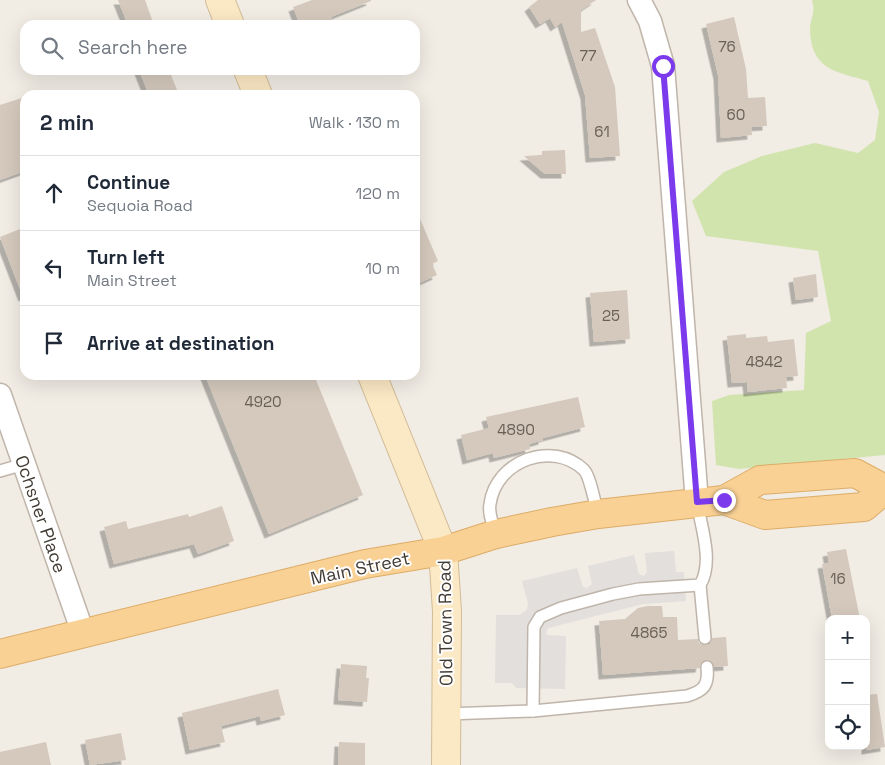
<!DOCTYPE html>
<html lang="en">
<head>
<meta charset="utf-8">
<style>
	body { margin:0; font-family:"Space Grotesk",sans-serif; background:#f6f6f7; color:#1f2937 }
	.controls { position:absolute; right:15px; bottom:15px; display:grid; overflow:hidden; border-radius:10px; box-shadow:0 5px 20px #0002 }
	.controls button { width:45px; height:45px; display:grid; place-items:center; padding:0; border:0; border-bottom:1px solid #e0e1e3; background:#fff; color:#1f2937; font:25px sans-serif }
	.stop { position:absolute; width:15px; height:15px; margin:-11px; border:4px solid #7c3aed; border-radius:50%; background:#fff }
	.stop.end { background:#7c3aed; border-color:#fff; box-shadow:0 1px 5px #0008 }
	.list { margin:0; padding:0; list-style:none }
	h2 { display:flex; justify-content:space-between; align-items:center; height:65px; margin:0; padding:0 20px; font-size:21px }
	h2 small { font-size:16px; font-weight:400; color:#747a83 }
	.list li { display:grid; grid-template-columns:32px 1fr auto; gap:15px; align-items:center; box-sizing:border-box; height:75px; padding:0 20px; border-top:1px solid #e0e1e3 }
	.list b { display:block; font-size:19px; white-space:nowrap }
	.list p { margin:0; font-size:16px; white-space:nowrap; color:#747a83 }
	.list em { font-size:16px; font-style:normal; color:#747a83 }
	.icon { flex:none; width:28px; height:28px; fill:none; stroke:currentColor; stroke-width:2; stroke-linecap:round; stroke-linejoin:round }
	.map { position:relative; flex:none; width:885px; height:765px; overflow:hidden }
	.search { position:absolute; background:#fff; box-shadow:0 5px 20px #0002; left:20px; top:20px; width:400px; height:55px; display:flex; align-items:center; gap:12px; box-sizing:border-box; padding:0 18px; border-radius:15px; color:#747a83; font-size:19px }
	.panel { position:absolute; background:#fff; box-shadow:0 5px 20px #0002; left:20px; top:90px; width:400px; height:290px; border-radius:15px }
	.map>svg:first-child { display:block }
</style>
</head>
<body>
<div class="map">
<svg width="885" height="765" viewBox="0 0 885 765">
	<defs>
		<filter id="shadow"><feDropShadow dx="-4.5" dy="4.5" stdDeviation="0" flood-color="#0004"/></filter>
	</defs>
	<rect width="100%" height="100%" fill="#f1ece4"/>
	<path fill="#d2e4ae" d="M812,0H885V455L739,469L716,465L712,401L729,395L804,390L806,333L831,321L818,251L706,236L692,201L724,172L762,156L815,143L858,153L875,140L879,112L868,81C837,72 811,70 810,30C810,18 816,14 812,0Z"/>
	<path fill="#e2dfdc" d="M674,551L676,572H684L686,601L643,604L548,628L546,633L547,635L566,636L565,689L516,688L512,683H495L496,615H519L527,610L528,603L522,581L577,568L583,587L587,588L592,584L588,566L634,555L639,574L644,576L647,572L645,553Z"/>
	<g fill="#d5c9bd" filter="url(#shadow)">
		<path d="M118,0H145L154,25H128Z"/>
		<path d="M312,0H371V1L331,17L334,25H300L293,7Z"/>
		<path d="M538,0H596L581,10V32L595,28L615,87L620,156L590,158L585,95L562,22L555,27L550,18L540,24L529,7Z"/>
		<path d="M734,17L746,69L748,98L765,97L767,126L751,127L752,135L721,138L718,75L706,24Z"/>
		<path d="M139,70H169L177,90L163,95H149Z"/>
		<path d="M25,97V171L0,180V105Z"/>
		<path d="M565,150L566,174H545L524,156L542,155V151Z"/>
		<path d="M415,207L438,261L432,264L437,275L415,285Z"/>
		<path d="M25,227V296L23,297L0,237Z"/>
		<path d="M816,274L818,297L796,300L793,278Z"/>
		<path d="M627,290L630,339L594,342L590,293Z"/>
		<path d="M746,334V338L767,336L768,342L794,339L798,376L786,377L787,388L748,392L747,382L732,383L727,336Z"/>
		<path d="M205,375H314L363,495L269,534Z"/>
		<path d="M578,397L585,427L543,438V440L529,444L530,449L494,458L493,453L467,460L461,435L489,428L486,417Z"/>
		<path d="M222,506L234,541L198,554L194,544L114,564L104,527L126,521L128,529L188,514L189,517Z"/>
		<path d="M846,549L860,619H832L822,564L829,563L827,552Z"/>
		<path d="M648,606H662L663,617H677L678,640L698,639L699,643L705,645L710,644L712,638L726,637L728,666L714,667L711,661L706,660L701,663L700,668L603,675L599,621L625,619L638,608Z"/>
		<path d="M341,664L367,666L366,678H369L367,702L338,700Z"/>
		<path d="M278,689L285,715L261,721L260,716L221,726L225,742L190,750L182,713Z"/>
		<path d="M877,694L885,747L866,750V695Z"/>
		<path d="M121,733L126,760L90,765L85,740Z"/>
		<path d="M46,742L51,765H0V752Z"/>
		<path d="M339,742L365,743V765H338Z"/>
	</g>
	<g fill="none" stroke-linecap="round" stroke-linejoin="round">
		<g stroke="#bfb5aa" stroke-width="14">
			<g id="service">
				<path d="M0,471L24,464"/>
				<path d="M496,534C493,525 488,513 490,504C496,460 553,440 584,470C590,476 595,504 598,514"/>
				<path d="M700,585L705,638"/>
				<path d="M533,711L687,696C704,691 709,685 707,667"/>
				<path d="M446,714L533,711L534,627L540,617L561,608L613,594L639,589L700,585C714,562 701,527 697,502"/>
			</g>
		</g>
		<g stroke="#bfb5aa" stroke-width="25">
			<g id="minor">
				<path d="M639,0L650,21L663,66L697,502"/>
				<path d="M0,395L83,633"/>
			</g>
		</g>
		<g stroke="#d2bc98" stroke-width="30">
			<g id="secondary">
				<path d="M220,0L230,25"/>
				<path d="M248,70L258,95"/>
				<path d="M372,375L443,551L447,611L446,765"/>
			</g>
		</g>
		<g stroke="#ddac67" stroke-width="30">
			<g id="primary">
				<path d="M724,500L760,480L855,473L885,489"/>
				<path d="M0,654L365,564L443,551L496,534L552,522L598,514L724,500L765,515L864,507L885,489"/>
			</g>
		</g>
		<use href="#service" stroke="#fff" stroke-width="11"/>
		<use href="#minor" stroke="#fff" stroke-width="22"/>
		<use href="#secondary" stroke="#fbe8c4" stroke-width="28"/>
		<use href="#primary" stroke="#f9d195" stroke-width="28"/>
	</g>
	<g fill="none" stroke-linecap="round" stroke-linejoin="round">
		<path stroke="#7c3aed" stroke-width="6" d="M663,66L697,502L724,500"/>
	</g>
	<g text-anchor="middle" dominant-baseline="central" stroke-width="4" stroke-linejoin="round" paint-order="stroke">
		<g font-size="15" fill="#685f56">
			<text x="727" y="46">76</text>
			<text x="588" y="55">77</text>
			<text x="736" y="114">60</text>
			<text x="602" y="131">61</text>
			<text x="611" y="315">25</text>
			<text x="764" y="361">4842</text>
			<text x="263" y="401">4920</text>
			<text x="516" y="429">4890</text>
			<text x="838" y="578">16</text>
			<text x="649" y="632">4865</text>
		</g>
		<g font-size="18" fill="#433c34" stroke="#fff">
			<text transform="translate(41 514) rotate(71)">Ochsner Place</text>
			<text transform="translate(360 568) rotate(-12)">Main Street</text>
			<text transform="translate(445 623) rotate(-91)">Old Town Road</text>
		</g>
	</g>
</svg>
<div class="controls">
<button>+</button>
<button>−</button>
<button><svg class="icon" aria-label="locate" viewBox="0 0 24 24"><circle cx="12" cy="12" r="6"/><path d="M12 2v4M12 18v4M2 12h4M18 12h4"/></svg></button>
</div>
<div class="stop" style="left:663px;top:66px"></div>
<div class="stop end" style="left:724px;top:500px"></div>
<div class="search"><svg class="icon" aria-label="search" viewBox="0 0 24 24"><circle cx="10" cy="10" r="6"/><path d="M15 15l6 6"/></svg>Search here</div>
<section class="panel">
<h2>2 min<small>Walk · 130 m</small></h2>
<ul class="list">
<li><svg class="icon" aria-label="ahead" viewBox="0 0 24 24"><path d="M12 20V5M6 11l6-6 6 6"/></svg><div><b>Continue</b><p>Sequoia Road</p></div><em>120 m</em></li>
<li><svg class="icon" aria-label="left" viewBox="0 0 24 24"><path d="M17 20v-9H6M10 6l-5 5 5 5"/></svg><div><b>Turn left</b><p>Main Street</p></div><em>10 m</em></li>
<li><svg class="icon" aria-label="arrive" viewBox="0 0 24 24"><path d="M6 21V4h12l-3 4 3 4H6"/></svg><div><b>Arrive at destination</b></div></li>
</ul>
</section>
</div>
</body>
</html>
